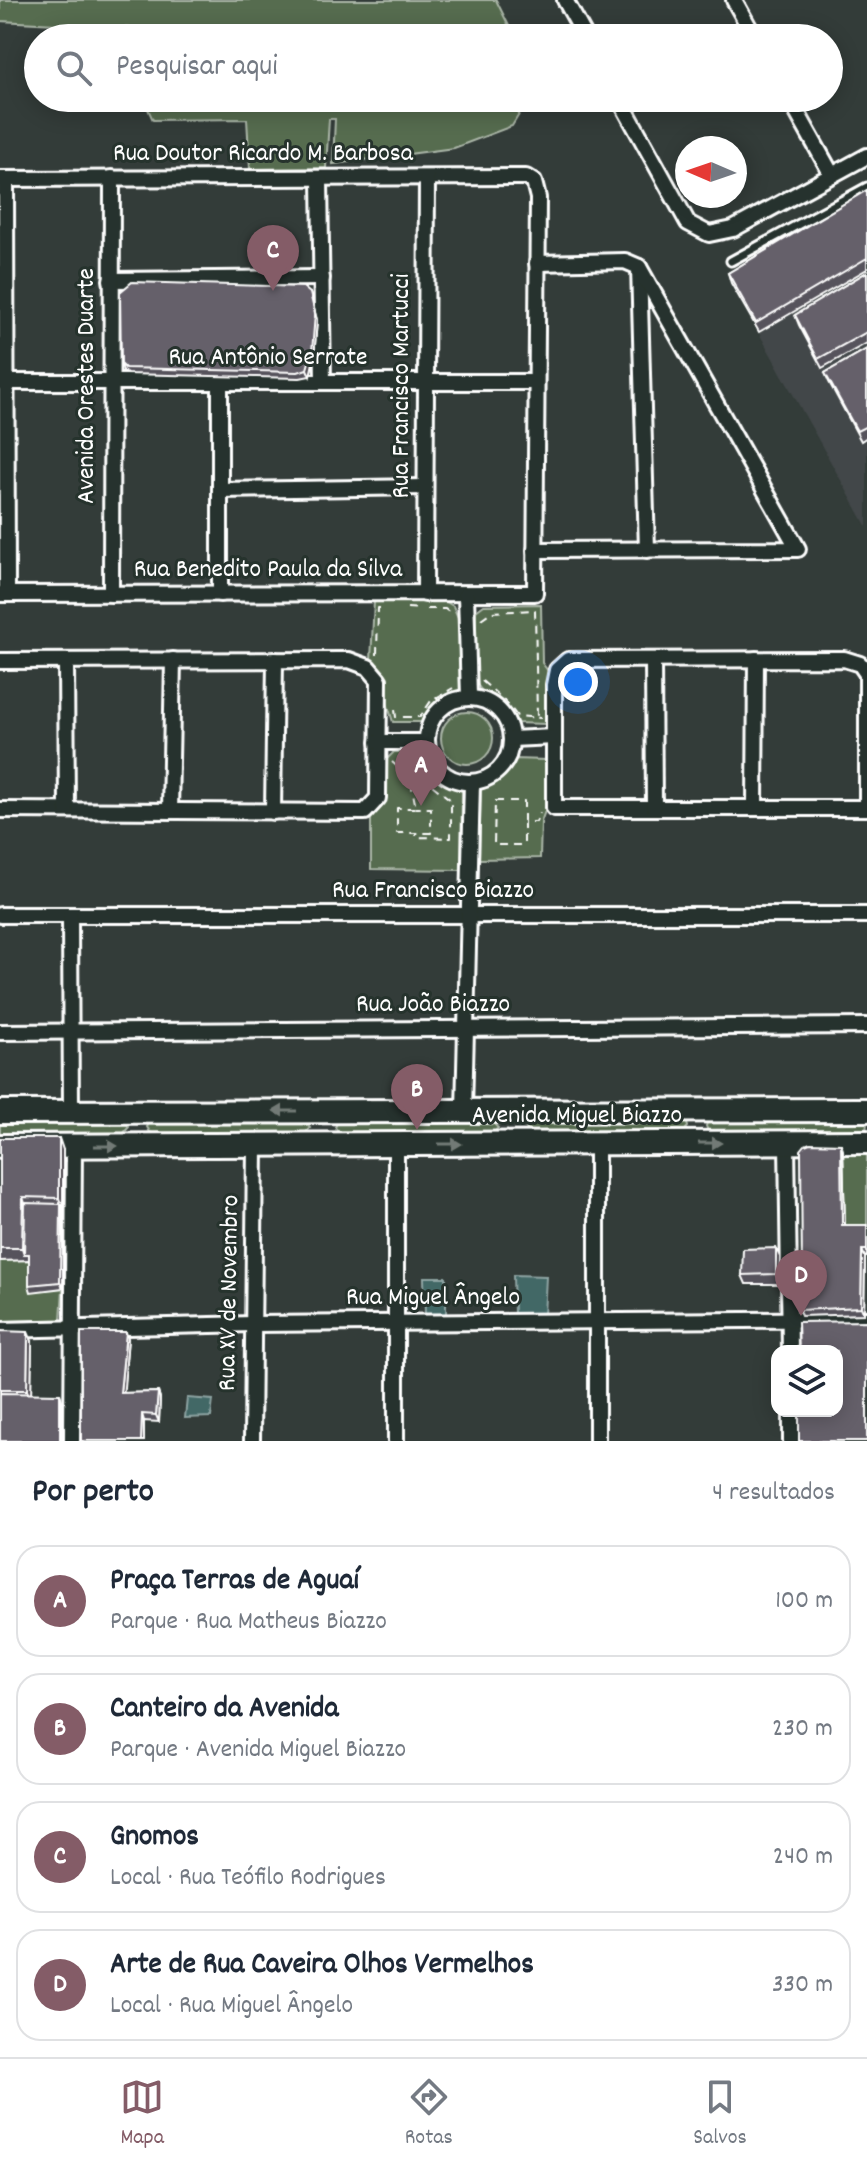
<!DOCTYPE html>
<html lang="pt">
<head>
<meta charset="utf-8">
<style>
	body { margin:0; font-family:Dekko,sans-serif; background:#f2f2f3; color:#1f2937 }
	.controls { position:absolute; right:24px; bottom:24px; display:grid; overflow:hidden; border-radius:16px; box-shadow:0 4px 20px #0003 }
	.controls button { width:72px; height:72px; display:grid; place-items:center; padding:0; border:0; border-bottom:2px solid #e0e1e3; background:#fff; color:#1f2937; font:40px sans-serif }
	.compass { position:absolute; left:675px; top:136px; width:72px; height:72px; border-radius:50%; background:#fff; box-shadow:0 4px 20px #0003; rotate:272deg }
	.you { position:absolute; left:578px; top:682px; width:28px; height:28px; margin:-20px; border:6px solid #fff; border-radius:50%; background:#1a73e8; box-shadow:0 0 0 12px #1a73e833 }
	.badge { display:grid; place-items:center; width:52px; height:52px; border-radius:50%; background:#845c67; color:#fff; font-size:26px; font-weight:700 }
	.pin { position:absolute; translate:-50% -66px; filter:drop-shadow(0 2px 4px #0008) }
	.pin::after { content:''; position:absolute; top:42px; width:28px; height:24px; background:inherit; clip-path:polygon(0 0,100% 0,50% 100%) }
	.list { margin:0; padding:0; list-style:none }
	h2 { display:flex; justify-content:space-between; align-items:center; height:104px; margin:0; padding:0 32px; font-size:34px }
	h2 small { font-size:26px; font-weight:400; color:#747a83 }
	.list li { display:grid; grid-template-columns:52px 1fr auto; gap:24px; align-items:center; box-sizing:border-box; height:112px; margin:0 16px 16px; padding:0 16px; border:2px solid #e0e1e3; border-radius:24px }
	.list b { display:block; font-size:30px; white-space:nowrap }
	.list p { margin:0; font-size:26px; white-space:nowrap; color:#747a83 }
	.list em { font-size:26px; font-style:normal; color:#747a83 }
	.icon { flex:none; width:44px; height:44px; fill:none; stroke:currentColor; stroke-width:2; stroke-linecap:round; stroke-linejoin:round }
	.map { position:relative; flex:none; width:867px; height:1441px; overflow:hidden }
	.search { position:absolute; background:#fff; box-shadow:0 4px 20px #0003; left:24px; right:24px; top:24px; height:88px; display:flex; align-items:center; gap:20px; box-sizing:border-box; padding:0 28px; border-radius:44px; color:#747a83; font-size:30px }
	.sheet { height:616px; background:#fff }
	nav { display:flex; justify-content:space-around; align-items:center; box-sizing:border-box; height:112px; border-top:2px solid #e0e1e3; background:#fff; font-size:22px; color:#747a83 }
	nav a { display:grid; justify-items:center; gap:4px }
	nav .on { color:#845c67 }
	.map>svg:first-child { display:block }
</style>
</head>
<body>
<div class="map">
<svg width="867" height="1441" viewBox="0 0 867 1441">
	<rect width="100%" height="100%" fill="#333c39"/>
	<filter id="ink" filterUnits="userSpaceOnUse"><feTurbulence type="fractalNoise" baseFrequency=".0125" numOctaves="2"/><feDisplacementMap in="SourceGraphic" scale="16" xChannelSelector="R" yChannelSelector="G"/><feConvolveMatrix kernelMatrix="1 2 1 2 8 2 1 2 1" color-interpolation-filters="sRGB"/></filter>
	<g filter="url(#ink)">
		<path fill="#424748" d="M867,202V527L731,283Z"/>
		<g fill="#576c50" stroke="#abb6a8" stroke-width="2">
			<path d="M0,0H496L515,38H134L132,28L0,21Z"/>
			<path d="M143,98H529L512,126L454,148L333,164L335,119H329L326,168L250,169L247,119L153,120Z"/>
			<path d="M443,600L453,606L460,622L461,690L442,697L423,722H393L385,696V673L371,660L374,601Z"/>
			<path d="M541,604L542,663L548,671L546,724L515,723C504,709 480,694 475,680L476,611L484,605Z"/>
			<circle cx="467" cy="738" r="26"/>
			<path d="M409,747L423,748C425,772 442,782 462,791L461,870L371,869V819C387,802 383,785 383,763L394,752H408Z"/>
			<path d="M513,759L547,760L549,800L541,822L540,858L479,859L481,790L501,778Z"/>
			<path d="M861,1120L867,1123L866,1131L714,1133L708,1131L706,1126L708,1121Z"/>
			<path d="M0,1121H122L128,1123L129,1127L122,1135H0Z"/>
			<path d="M303,1121L310,1128L303,1135L155,1134L150,1132L147,1127L150,1122Z"/>
			<path d="M491,1121L498,1128L491,1135L343,1134L338,1132L335,1127L338,1122Z"/>
			<path d="M528,1121H681L687,1123L688,1127L681,1134H533L528,1132L525,1126Z"/>
			<path d="M867,1149V1231H845L843,1150Z"/>
			<path d="M31,1260L63,1288L61,1320L0,1321V1261Z"/>
		</g>
		<g fill="#426766" stroke="#8ea4a3" stroke-width="2">
			<path d="M513,1275L546,1276L544,1316L514,1314Z"/>
			<path d="M424,1277H446V1314L425,1315Z"/>
			<path d="M187,1398L213,1400L211,1417L185,1418Z"/>
		</g>
		<g fill="none" stroke-linecap="round" stroke-linejoin="round">
			<g stroke="#fff" stroke-width="13">
				<path id="lane" d="M731,261L867,187"/>
			</g>
			<g stroke="#fff" stroke-width="20">
				<g id="street">
					<path d="M565,0L586,38"/>
					<path d="M734,0L755,38"/>
					<path d="M619,98L688,223L709,234L733,229L867,156"/>
					<path d="M789,98L832,175"/>
					<path d="M0,179L526,177L534,182L538,198L535,593L0,594"/>
					<path d="M6,179L7,594"/>
					<path d="M320,179L323,382"/>
					<path d="M639,267L647,550"/>
					<path d="M111,280L322,278"/>
					<path d="M220,381V594"/>
					<path d="M0,382H535"/>
					<path d="M220,490L425,487"/>
					<path d="M535,550L798,549L639,267L625,261L537,263"/>
					<path d="M111,594L112,178"/>
					<path d="M425,594L427,178"/>
					<path d="M466,594L469,697"/>
					<path d="M844,659L860,664L867,674V808H554V685L557,670L568,660Z"/>
					<path d="M653,660L654,808"/>
					<path d="M0,661L349,660L368,667L379,680L378,798L365,812L0,810"/>
					<path d="M66,661L67,810"/>
					<circle cx="469" cy="740" r="42"/>
					<path d="M511,739L554,737"/>
					<path d="M378,742H426"/>
					<path d="M755,808L756,659"/>
					<path d="M170,811L173,660"/>
					<path d="M273,812L275,660"/>
					<path d="M0,915H867"/>
					<path d="M70,915L71,1112"/>
					<path d="M0,1032L867,1026"/>
					<path d="M464,1111L472,782"/>
					<path d="M597,1143V1441"/>
					<path d="M787,1143L790,1351"/>
					<path d="M0,1330L253,1324L867,1319"/>
					<path d="M791,1411V1441"/>
					<path d="M72,1441L74,1146"/>
					<path d="M252,1441L255,1145"/>
					<path d="M396,1441V1144"/>
				</g>
			</g>
			<g stroke="#fff" stroke-width="28">
				<g id="secondary">
					<path d="M0,1112L867,1110"/>
					<path d="M0,1146L867,1142"/>
				</g>
			</g>
			<g stroke="#fff" stroke-width="2" stroke-dasharray="8 6" stroke-linecap="butt">
				<path d="M407,608L420,609"/>
				<path d="M427,609H445L450,613"/>
				<path d="M481,619L491,612L535,610L537,717"/>
				<path d="M377,655L378,608H380"/>
				<path d="M482,681L505,701L517,716L541,718"/>
				<path d="M395,710L396,717H420L431,701L453,688"/>
				<path d="M392,762L410,778L416,808H397V833H431V808H416"/>
				<path d="M401,769L419,766L428,782L451,800V838L416,837V834"/>
				<path d="M524,822V801H495L494,845H524V822H536L540,813"/>
			</g>
			<use href="#lane" stroke="#26332d" stroke-width="7"/>
			<use href="#street" stroke="#26332d" stroke-width="14"/>
			<use href="#secondary" stroke="#26332d" stroke-width="22"/>
		</g>
		<g fill="#57535b" stroke="#fff" stroke-width="2">
			<path d="M867,190V269L759,332L731,283L728,273Z"/>
			<path d="M867,272V343L822,368L799,325L795,315Z"/>
			<path d="M310,293L317,320L314,358L310,376L300,378L127,374L123,371L121,364Z"/>
			<path d="M867,349V437L861,441L829,382L825,373Z"/>
			<path d="M0,1138L63,1150V1288L31,1292L29,1285V1260L0,1261Z"/>
			<path d="M843,1150L845,1225H867V1257H865L864,1314L801,1316L799,1310L802,1277Z"/>
			<path d="M780,1257L779,1284H746L742,1275Z"/>
			<path d="M0,1331L32,1341L31,1394H60L62,1401V1441H0Z"/>
			<path d="M128,1338L123,1393L158,1392L160,1398L159,1422L144,1421V1441H81Z"/>
		</g>
		<g fill="#47434a" stroke="#fff" stroke-width="2">
			<path d="M310,293L317,320L314,358L310,376L307,369Z"/>
			<path d="M59,1138L63,1150V1288L60,1282L61,1204L59,1198Z"/>
			<path d="M841,1144L843,1150L845,1231L842,1225Z"/>
			<path d="M23,1197L27,1210L24,1254L22,1248Z"/>
			<path d="M776,1248L780,1257L779,1284L776,1274Z"/>
			<path d="M862,1250L865,1257L864,1314L861,1307Z"/>
			<path d="M28,1332L32,1341L31,1400L27,1390Z"/>
			<path d="M126,1332L128,1338L123,1399L120,1393Z"/>
			<path d="M158,1392L160,1398L159,1422L156,1415Z"/>
			<path d="M60,1394L62,1401V1441H60Z"/>
			<path d="M142,1414L144,1421V1441H141Z"/>
		</g>
		<g fill="#65606a" stroke="#fff" stroke-width="2">
			<path d="M867,190V258L756,323L728,273Z"/>
			<path d="M867,272V332L818,359L795,315Z"/>
			<path d="M132,282L303,287L310,293L315,314L312,352L307,369L298,372L125,368L121,364L120,292Z"/>
			<path d="M867,349V426L857,431L825,373Z"/>
			<path d="M0,1138H59V1198L23,1197L22,1248H0Z"/>
			<path d="M810,1143L841,1144L842,1225H867V1250H862L861,1307L799,1310L802,1277L801,1150L805,1145Z"/>
			<path d="M25,1203L61,1204L60,1282L29,1285V1254H24Z"/>
			<path d="M776,1248V1274L742,1275L743,1249Z"/>
			<path d="M867,1321V1441H799V1411H837V1351H799L798,1322Z"/>
			<path d="M0,1331L28,1332L27,1390H0Z"/>
			<path d="M81,1332H126L120,1393L158,1392L156,1415L142,1414L141,1441H81Z"/>
			<path d="M0,1393L60,1394V1441H0Z"/>
		</g>
		<defs><path id="oneway-solid" d="M-6-.8H1V-3.2L6.5 0L1 3.2V.8H-6Z" transform="scale(2)"/></defs>
		<g fill="#727a76">
			<use href="#oneway-solid" transform="translate(285 1111) rotate(180)"/>
			<use href="#oneway-solid" transform="translate(710 1143)"/>
			<use href="#oneway-solid" transform="translate(450 1144)"/>
			<use href="#oneway-solid" transform="translate(106 1146)"/>
		</g>
	</g>
	<g text-anchor="middle" dominant-baseline="central" stroke-width="6" stroke-linejoin="round" paint-order="stroke">
		<g font-size="26" fill="#fff" stroke="#26332d">
			<text x="263" y="154">Rua Doutor Ricardo M. Barbosa</text>
			<text x="268" y="358">Rua Antônio Serrate</text>
			<text transform="translate(87 386) rotate(-90)">Avenida Orestes Duarte</text>
			<text transform="translate(402 386) rotate(-90)">Rua Francisco Martucci</text>
			<text x="268" y="570">Rua Benedito Paula da Silva</text>
			<text x="433" y="891">Rua Francisco Biazzo</text>
			<text x="433" y="1005">Rua João Biazzo</text>
			<text x="577" y="1116">Avenida Miguel Biazzo</text>
			<text transform="translate(230 1293) rotate(-89)">Rua XV de Novembro</text>
			<text x="433" y="1298">Rua Miguel Ângelo</text>
		</g>
	</g>
</svg>
<div class="controls">
<button><svg class="icon" aria-label="layers" viewBox="0 0 24 24"><path d="M12 4l9 5-9 5-9-5zM3 14l9 5 9-5"/></svg></button>
</div>
<svg class="compass" viewBox="-18 -18 36 36"><path d="M0-13l5 13h-10z" fill="#e53935"/><path d="M0 13l5-13h-10z" fill="#747a83"/></svg>
<div class="you"></div>
<div class="pin badge" style="left:421px;top:806px">A</div>
<div class="pin badge" style="left:417px;top:1130px">B</div>
<div class="pin badge" style="left:273px;top:291px">C</div>
<div class="pin badge" style="left:801px;top:1316px">D</div>
<div class="search"><svg class="icon" aria-label="search" viewBox="0 0 24 24"><circle cx="10" cy="10" r="6"/><path d="M15 15l6 6"/></svg>Pesquisar aqui</div>
</div>
<section class="sheet">
<h2>Por perto<small>4 resultados</small></h2>
<ul class="list">
<li><span class="badge">A</span><div><b>Praça Terras de Aguaí</b><p>Parque · Rua Matheus Biazzo</p></div><em>100 m</em></li>
<li><span class="badge">B</span><div><b>Canteiro da Avenida</b><p>Parque · Avenida Miguel Biazzo</p></div><em>230 m</em></li>
<li><span class="badge">C</span><div><b>Gnomos</b><p>Local · Rua Teófilo Rodrigues</p></div><em>240 m</em></li>
<li><span class="badge">D</span><div><b>Arte de Rua Caveira Olhos Vermelhos</b><p>Local · Rua Miguel Ângelo</p></div><em>330 m</em></li>
</ul>
</section>
<nav>
<a class="on"><svg class="icon" aria-label="map" viewBox="0 0 24 24"><path d="M3 6l6-2 6 2 6-2v14l-6 2-6-2-6 2zM9 4v14M15 6v14"/></svg>Mapa</a>
<a><svg class="icon" aria-label="directions" viewBox="0 0 24 24"><path d="M12 3l9 9-9 9-9-9zM9 14v-3h6M13 9l2 2-2 2"/></svg>Rotas</a>
<a><svg class="icon" aria-label="saved" viewBox="0 0 24 24"><path d="M7 4h10v16l-5-4-5 4z"/></svg>Salvos</a>
</nav>
</body>
</html>
